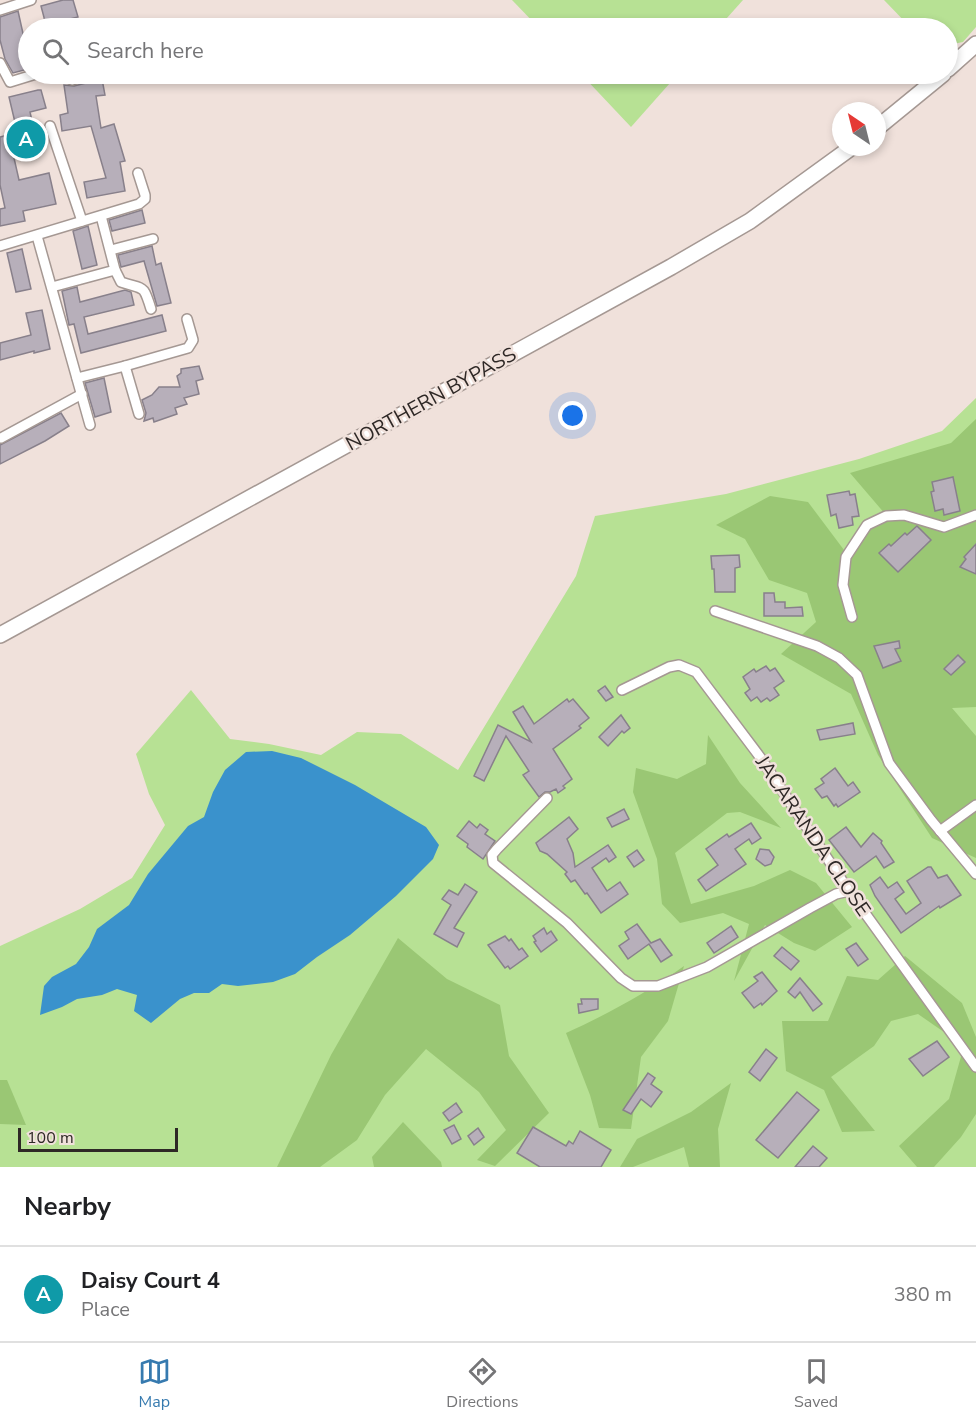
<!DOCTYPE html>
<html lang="en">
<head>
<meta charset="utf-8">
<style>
	body { margin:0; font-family:"Nunito Sans",sans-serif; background:#f6f6f6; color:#202124 }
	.compass { position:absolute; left:832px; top:102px; width:54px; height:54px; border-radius:50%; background:#fff; box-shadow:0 3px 9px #0003; rotate:325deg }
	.scale { position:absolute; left:18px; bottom:15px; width:160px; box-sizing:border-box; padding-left:6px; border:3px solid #2e2826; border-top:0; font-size:16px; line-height:21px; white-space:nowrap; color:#2e2826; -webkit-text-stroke:4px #f0e1db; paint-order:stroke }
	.you { position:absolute; left:573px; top:416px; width:21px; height:21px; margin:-15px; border:4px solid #fff; border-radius:50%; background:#1a73e8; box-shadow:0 0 0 9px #1a73e833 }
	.badge { display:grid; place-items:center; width:39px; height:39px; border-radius:50%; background:#367aaf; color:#fff; font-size:20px; font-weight:700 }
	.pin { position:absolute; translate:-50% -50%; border:3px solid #fff; box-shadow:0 2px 6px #0006 }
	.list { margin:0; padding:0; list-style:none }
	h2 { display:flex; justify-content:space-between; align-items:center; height:78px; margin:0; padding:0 24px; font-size:26px }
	h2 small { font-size:20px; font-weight:400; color:#757577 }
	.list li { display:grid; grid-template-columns:39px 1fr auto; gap:18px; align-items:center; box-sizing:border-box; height:96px; padding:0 24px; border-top:2px solid #e0e0e0 }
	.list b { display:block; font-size:22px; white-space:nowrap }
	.list p { margin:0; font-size:20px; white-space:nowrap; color:#757577 }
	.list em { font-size:20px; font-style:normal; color:#757577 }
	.icon { flex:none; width:33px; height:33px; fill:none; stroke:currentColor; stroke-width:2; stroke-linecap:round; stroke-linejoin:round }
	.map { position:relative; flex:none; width:976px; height:1167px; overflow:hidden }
	.search { position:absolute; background:#fff; box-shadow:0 3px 9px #0003; left:18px; right:18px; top:18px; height:66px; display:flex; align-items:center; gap:15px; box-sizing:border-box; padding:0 21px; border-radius:33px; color:#757577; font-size:22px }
	.sheet { height:174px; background:#fff }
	nav { display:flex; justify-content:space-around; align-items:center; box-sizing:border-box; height:84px; border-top:2px solid #e0e0e0; background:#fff; font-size:16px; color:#757577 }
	nav a { display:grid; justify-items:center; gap:3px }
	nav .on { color:#367aaf }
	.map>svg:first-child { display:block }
</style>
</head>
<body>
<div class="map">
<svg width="976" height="1167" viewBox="0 0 976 1167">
	<rect width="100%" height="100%" fill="#f0e1db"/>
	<g fill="#b7e194">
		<path d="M512,0H743L718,28H539Z"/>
		<path d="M884,0H976V27L963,42L948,45V28H911Z"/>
		<path d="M581,74H678L631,127Z"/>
		<path d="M976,398V1167H0V946L80,909L132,878L165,825L149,794L136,754L191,690L230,739L269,744L321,755L357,732L401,734L458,770L576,576L595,516L726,494L859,459L942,431Z"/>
	</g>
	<g fill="#9ac774">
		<path d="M976,419V707L952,708L976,736V858L932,838L878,755L851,694L781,654L816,622L807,593L769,580L745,539L716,525L770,496L808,502L844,550L886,515L850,473L951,443Z"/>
		<path d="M708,735L740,783L781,828L740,812L727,813L675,853L691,904L754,886L790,870L816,883L852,927L815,951L794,943L765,925L734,981L749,924L723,913L680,923L662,904L657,859L633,792L636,768L677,779L706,764Z"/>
		<path d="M398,938L447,979L500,1005L509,1056L549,1113L495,1166L477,1160L506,1130L479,1092L426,1049L385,1095L357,1140L320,1167H277L331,1055Z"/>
		<path d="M905,956L962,1003L976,1037V1114L961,1137L934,1167H917L899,1146L949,1099L964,1046L918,1014L891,1021L874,1046L831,1077L875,1131L842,1132L824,1090L786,1071L782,1021H828L847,976L878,980Z"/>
		<path d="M684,966L668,1021L641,1057L631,1129L599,1128L590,1095L566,1033C608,1014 646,993 684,966Z"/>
		<path d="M0,1080H7L26,1125L0,1124Z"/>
		<path d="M731,1083L718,1129L720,1167H689L684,1147L633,1167H620L637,1139L691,1112Z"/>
		<path d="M403,1122L441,1162L442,1167H374L372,1157Z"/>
	</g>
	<path fill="#3a92cc" d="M272,751L301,758L355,785L426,827L439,845L433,859L396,896L350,935L317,957L295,974L273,982L238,986L222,984L209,993H194L180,999L151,1023L134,1011L137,995L117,989L102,995L77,999L62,1007L40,1015L44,986L52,977L76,964L89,947L97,929L129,905L148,874L188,826L204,817L213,792L225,770L246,752Z"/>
	<g fill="#b7afba" stroke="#88808b" stroke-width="1.5">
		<path d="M63,0H73L78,17L46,25L41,6Z"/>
		<path d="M18,11L24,38L28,37V69L13,73L5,59L0,40V17Z"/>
		<path d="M102,79L105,95L96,96L101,128L114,124L125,161L120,162L125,191L87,198L84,182L106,178L91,126L62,131L60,115L68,113L64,85L74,86Z"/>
		<path d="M38,90H41L46,108L30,112L39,152L14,158L19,180L49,173L56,204L23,211L25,221L0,226V209L5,208L0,185V137L11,134L22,152L9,97Z"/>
		<path d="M142,210L145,223L112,231L109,220Z"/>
		<path d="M88,226L97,265L82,269L73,231Z"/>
		<path d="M152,246L156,265L161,263L171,303L157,306L144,261L121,267L118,255Z"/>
		<path d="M22,249L31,289L16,292L7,253Z"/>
		<path d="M77,287L80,302L125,290L131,292L134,305L84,317L88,334L162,315L166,331L81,353L74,324L69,325L62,291Z"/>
		<path d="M42,310L50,349L34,353V351L0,360V343L31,335L26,313Z"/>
		<path d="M199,366L203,379L196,381L199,394L184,398L187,404L175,408L177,414L154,422L153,418L144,421L146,413L142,400L152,395L159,387H180L177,376L181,373V369Z"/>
		<path d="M104,378L111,412L95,417L85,383Z"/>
		<path d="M61,413L69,426L45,441L0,464V445Z"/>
		<path d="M953,477L960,511L944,515L943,509L935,511L931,492L934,491L932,482Z"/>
		<path d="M849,491L850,495L855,494L859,516L852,517L853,525L839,528L836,514L831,516L827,495Z"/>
		<path d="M917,526L931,540L898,572L879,553L889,544L891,546L905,533L907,535Z"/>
		<path d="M976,544V574L960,567L966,559L964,557Z"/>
		<path d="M739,555L740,567L735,568V592H715L714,569H712L711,556Z"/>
		<path d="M764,593H774L775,602H785V608L802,607L803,616H764Z"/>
		<path d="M899,641L900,648L895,649L901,661L883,668L874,646Z"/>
		<path d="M958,655L965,662L951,675L944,669Z"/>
		<path d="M766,666L770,671L775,668L784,681L774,688L779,695L770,701L767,698L761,702L757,697L751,701L745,693L750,689L743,677L754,669L756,672Z"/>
		<path d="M605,686L613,697L606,701L598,691Z"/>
		<path d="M567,699L569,702L573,699L589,718L579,726L581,728L553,749L572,779L563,786L565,788L558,793L556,789L550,792H545L539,797L523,775L529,771L506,736L484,781L474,776L498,725L531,742L513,712L523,706L534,724Z"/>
		<path d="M621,715L630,728L624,733L622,731L608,746L599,737Z"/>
		<path d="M853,723L855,734L820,740L817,730Z"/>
		<path d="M835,768L848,786L853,782L860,792L838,807L836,804L834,806L827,796L822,798L815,789L824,783L821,779Z"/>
		<path d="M624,809L629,819L612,827L607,818Z"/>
		<path d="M569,817L578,829L567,839L573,853L575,867L608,845L616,857L609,862L606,858L592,868L607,891L620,882L628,894L601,913L587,893L585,894L575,880L571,882L565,874L567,872L547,854L540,851L536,843Z"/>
		<path d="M469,821L477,828L480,824L488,830L485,834L495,841L483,859L467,847L468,844L457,836Z"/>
		<path d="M751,823L761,838L752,844L749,839L735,849L746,864L706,891L698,880L718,865L706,849L727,834L729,837Z"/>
		<path d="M846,827L861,847L873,833L882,841L881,843L894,862L884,868L876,856L854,872L829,840Z"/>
		<path d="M760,849L769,850L774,857L771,864L765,866L756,859Z"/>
		<path d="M637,850L644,860L634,867L627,857Z"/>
		<path d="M928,867H931L938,878L947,875L961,895L940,908L939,906L901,933L875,896L870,885L880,877L888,888L897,882L904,892L895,899L906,914L921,903L907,881Z"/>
		<path d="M465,884L477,892L454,928L464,933L457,947L434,934L451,905L442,899L449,890L458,895Z"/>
		<path d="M637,924L651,943L660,939L672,955L661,962L649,944L628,959L619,946L629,939L625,932Z"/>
		<path d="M731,926L738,937L714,953L707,943Z"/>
		<path d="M544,928L547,934L551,931L557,940L541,952L534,942L536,941L533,936Z"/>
		<path d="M505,936L509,941L511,939L519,950L522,948L528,956L510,969L508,966L505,968L488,945Z"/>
		<path d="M856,943L868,959L858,966L846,949Z"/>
		<path d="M782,947L799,961L791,970L774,956Z"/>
		<path d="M762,972L777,991L762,1005L761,1003L754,1008L742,993L758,981L754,977Z"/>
		<path d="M800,978L822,1004L813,1011L800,992L795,998L788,992Z"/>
		<path d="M581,999H598V1009L579,1013L578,1004H582Z"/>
		<path d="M937,1041L949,1057L923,1076L909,1059Z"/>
		<path d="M766,1049L777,1058L760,1081L749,1072Z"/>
		<path d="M648,1073L655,1078L651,1084L662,1092L651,1107L641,1099L631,1114L623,1110Z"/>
		<path d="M797,1092L819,1110L778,1158L756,1140Z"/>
		<path d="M456,1103L462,1112L449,1121L443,1113Z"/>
		<path d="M454,1125L461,1139L452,1144L444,1130Z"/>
		<path d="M533,1127L566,1146L569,1141L573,1144L580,1131L611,1150L601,1167H540L517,1153Z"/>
		<path d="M478,1128L484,1137L474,1145L468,1136Z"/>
		<path d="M813,1146L827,1158L819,1167H795Z"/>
	</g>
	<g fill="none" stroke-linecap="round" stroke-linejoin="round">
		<g stroke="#a59893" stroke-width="12">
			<g id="minor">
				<path d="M0,10L31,0"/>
				<path d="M0,63L10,82L36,74"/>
				<path d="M66,74L68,78L72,80L89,74"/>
				<path d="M50,126L82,221"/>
				<path d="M37,236L90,425"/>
				<path d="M0,246L139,204L145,199V195L138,173"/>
				<path d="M111,250L153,239"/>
				<path d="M115,270L121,282C144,290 143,283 151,309"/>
				<path d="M52,287L115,270L101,216"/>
				<path d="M125,366L188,348L193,340L187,319"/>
				<path d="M77,378L125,366L139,414"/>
				<path d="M1,438L82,394"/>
				<path d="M715,611L817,646L839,658L857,675L889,763L931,820L976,874"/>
				<path d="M852,617L843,585L846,557L867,525L886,516L904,515L944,527L976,515"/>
				<path d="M622,690L669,667L679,665L696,672L760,757L849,891L976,1067"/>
				<path d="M547,798L497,849L492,855L493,863L567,923L621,978L633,986H658L707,967L810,908L836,894L849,891"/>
				<path d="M940,831L976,805"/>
			</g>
		</g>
		<g stroke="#a59893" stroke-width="18">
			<g id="primary">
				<path d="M948,69L976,44"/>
				<path d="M877,128L943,74"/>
				<path d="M0,635L671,267L750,221L852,147"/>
			</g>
		</g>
		<use href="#minor" stroke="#fff" stroke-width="9"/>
		<use href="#primary" stroke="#fff" stroke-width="15"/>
	</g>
	<g text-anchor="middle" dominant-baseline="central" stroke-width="5" stroke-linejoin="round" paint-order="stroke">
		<g font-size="20" fill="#2e2826" stroke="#f0e1db">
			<text transform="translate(431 399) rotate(-29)">NORTHERN BYPASS</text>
			<text transform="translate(813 836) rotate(56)">JACARANDA CLOSE</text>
		</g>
	</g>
</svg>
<svg class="compass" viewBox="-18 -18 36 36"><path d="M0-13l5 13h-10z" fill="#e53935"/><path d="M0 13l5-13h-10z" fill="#757577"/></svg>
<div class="scale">100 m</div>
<div class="you"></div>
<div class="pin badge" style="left:26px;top:139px;background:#0f9aa8">A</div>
<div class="search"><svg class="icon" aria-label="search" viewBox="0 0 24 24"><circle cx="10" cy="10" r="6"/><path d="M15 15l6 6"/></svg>Search here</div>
</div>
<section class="sheet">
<h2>Nearby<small></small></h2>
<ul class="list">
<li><span class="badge" style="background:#0f9aa8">A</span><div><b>Daisy Court 4</b><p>Place</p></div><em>380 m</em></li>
</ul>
</section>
<nav>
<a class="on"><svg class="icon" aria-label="map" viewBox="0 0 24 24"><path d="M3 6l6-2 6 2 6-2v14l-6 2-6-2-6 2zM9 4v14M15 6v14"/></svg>Map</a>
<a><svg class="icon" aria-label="directions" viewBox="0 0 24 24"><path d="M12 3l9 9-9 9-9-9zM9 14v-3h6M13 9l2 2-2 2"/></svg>Directions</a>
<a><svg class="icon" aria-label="saved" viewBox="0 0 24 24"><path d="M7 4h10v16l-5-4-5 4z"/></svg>Saved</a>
</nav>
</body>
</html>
